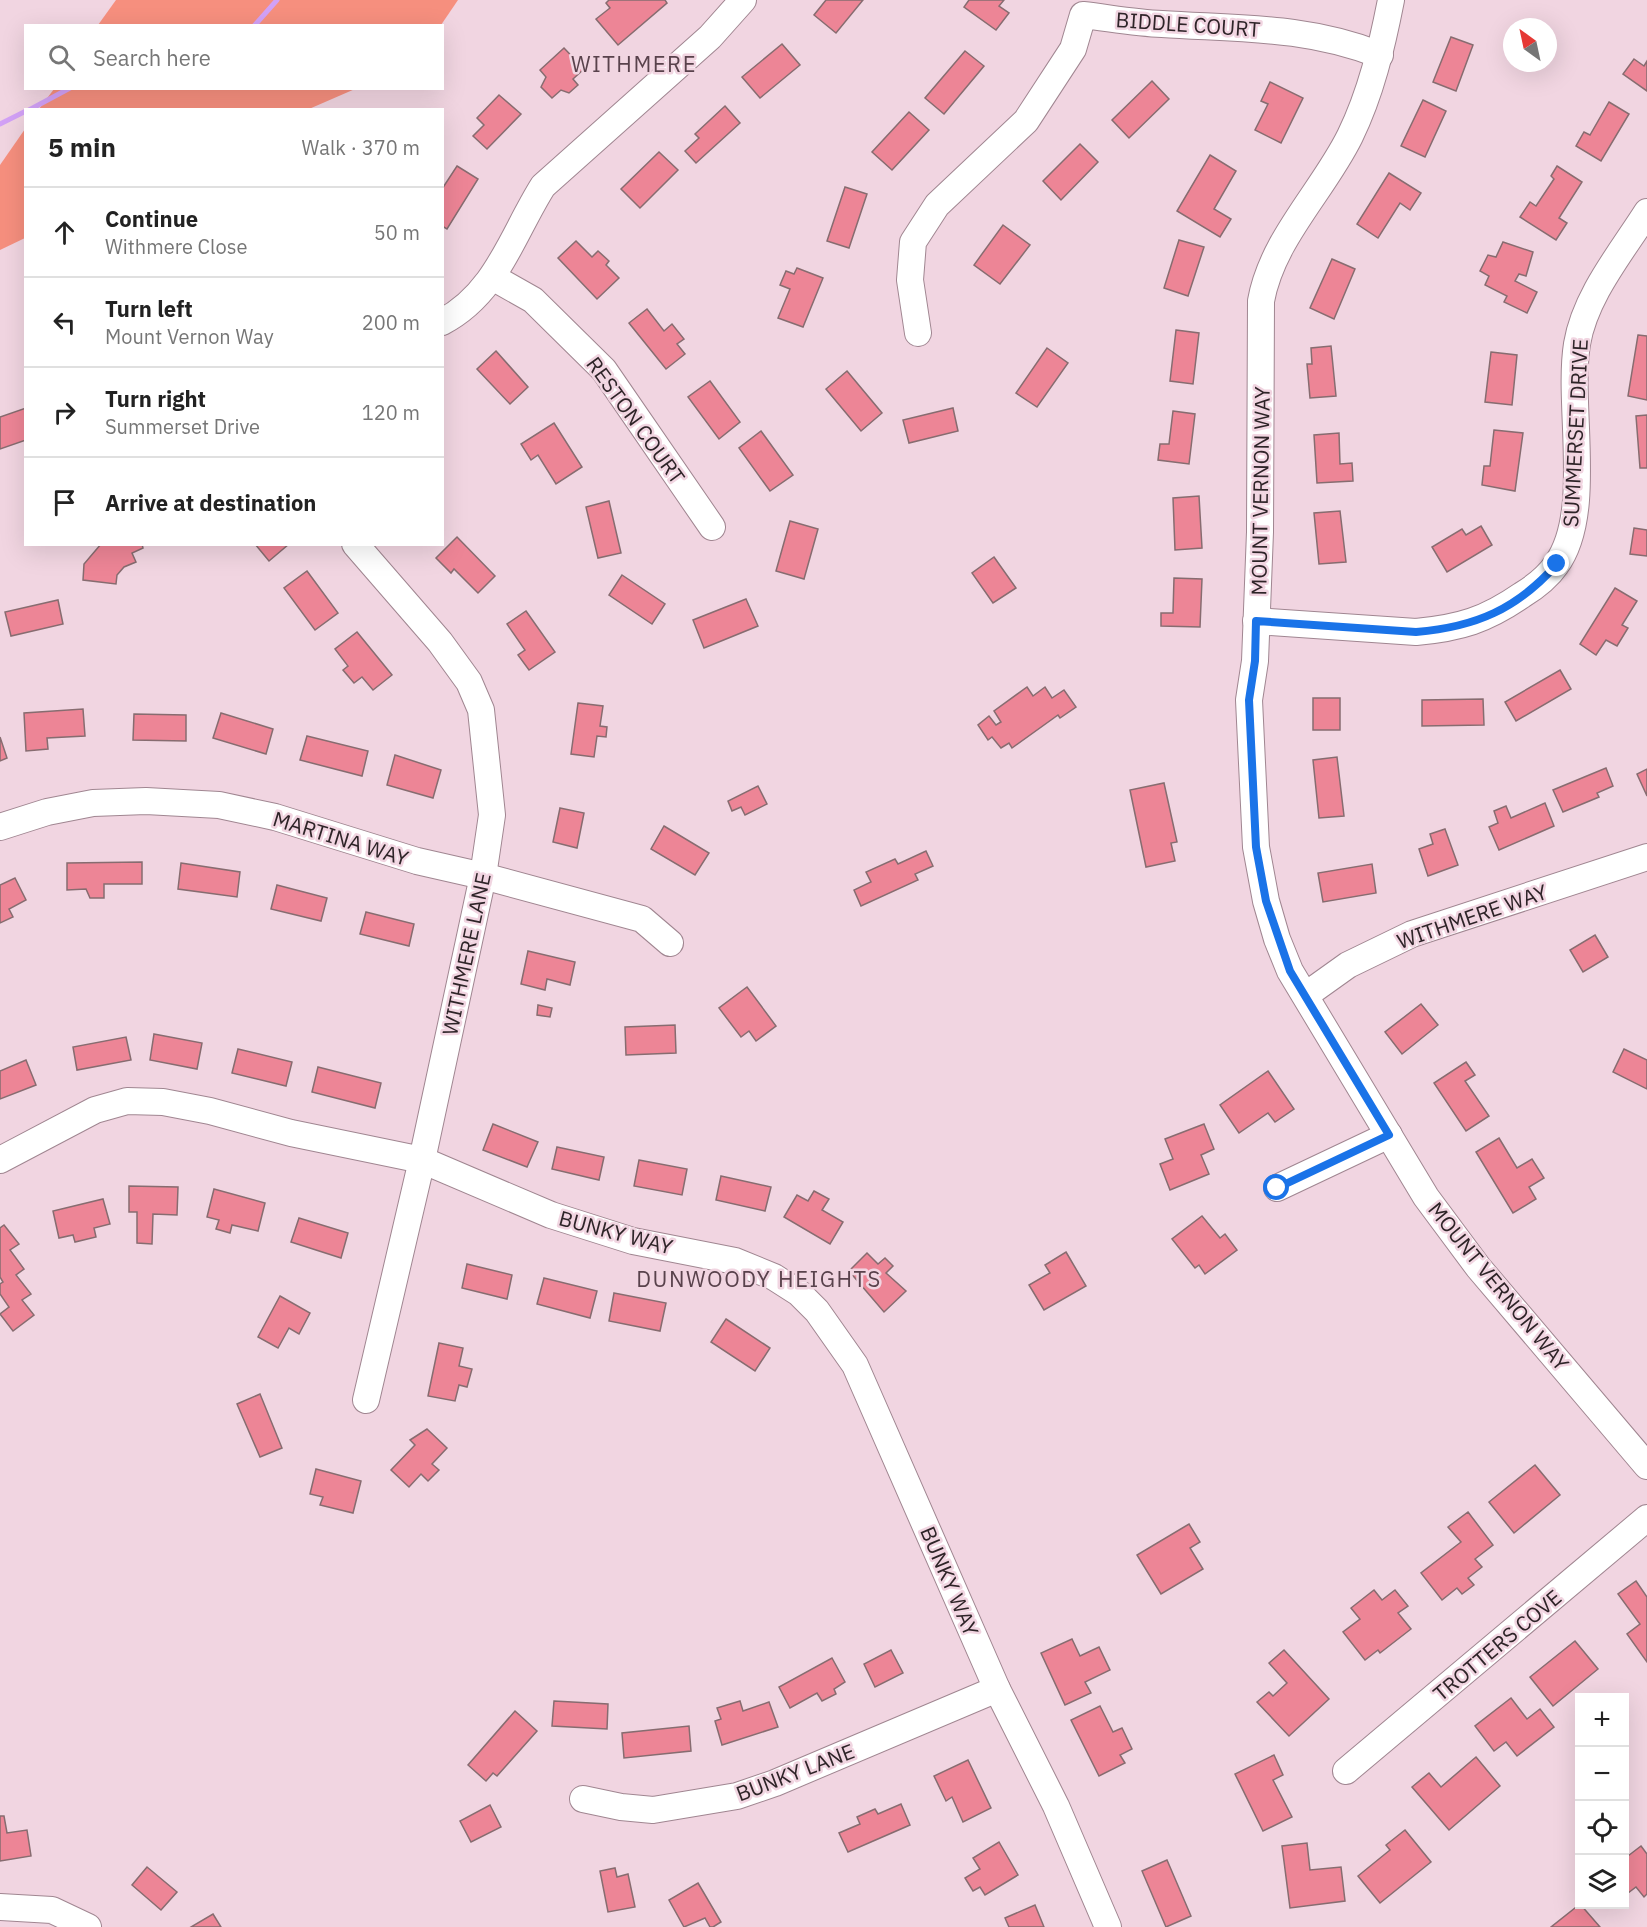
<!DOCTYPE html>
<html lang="en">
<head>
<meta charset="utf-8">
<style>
	body { margin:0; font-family:"IBM Plex Sans",sans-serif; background:#f6f6f6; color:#222 }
	.controls { position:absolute; right:18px; bottom:18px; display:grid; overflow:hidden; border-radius:0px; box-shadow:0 6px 24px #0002 }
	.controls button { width:54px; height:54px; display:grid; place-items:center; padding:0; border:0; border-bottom:2px solid #e0e0e0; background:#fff; color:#222; font:30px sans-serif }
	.compass { position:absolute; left:1503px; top:18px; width:54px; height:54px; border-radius:50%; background:#fff; box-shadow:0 6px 24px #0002; rotate:327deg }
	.stop { position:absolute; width:18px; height:18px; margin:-14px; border:4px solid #1a73e8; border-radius:50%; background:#fff }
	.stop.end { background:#1a73e8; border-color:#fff; box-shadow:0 2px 6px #0008 }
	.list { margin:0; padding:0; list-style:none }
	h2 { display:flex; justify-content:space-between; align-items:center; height:78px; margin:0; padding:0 24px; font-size:26px }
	h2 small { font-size:20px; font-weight:400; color:#767676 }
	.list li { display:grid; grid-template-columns:39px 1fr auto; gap:18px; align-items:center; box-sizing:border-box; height:90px; padding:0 24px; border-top:2px solid #e0e0e0 }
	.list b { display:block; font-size:22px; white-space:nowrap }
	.list p { margin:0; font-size:20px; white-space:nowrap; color:#767676 }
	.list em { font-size:20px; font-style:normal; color:#767676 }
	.icon { flex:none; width:33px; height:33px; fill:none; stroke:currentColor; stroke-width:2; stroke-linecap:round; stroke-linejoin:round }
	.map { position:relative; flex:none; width:1647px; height:1927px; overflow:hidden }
	.search { position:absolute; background:#fff; box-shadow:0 6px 24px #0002; left:24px; top:24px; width:420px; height:66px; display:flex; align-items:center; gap:15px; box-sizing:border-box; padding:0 21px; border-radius:0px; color:#767676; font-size:22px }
	.panel { position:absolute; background:#fff; box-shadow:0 6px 24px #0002; left:24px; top:108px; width:420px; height:438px; border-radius:0px }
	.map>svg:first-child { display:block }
</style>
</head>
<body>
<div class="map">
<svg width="1647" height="1927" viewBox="0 0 1647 1927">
	<rect width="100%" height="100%" fill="#f1d5e1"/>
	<g fill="#f68f7e">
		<path d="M116,0H458L441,25H98Z"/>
		<path d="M54,89V88L355,89L309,109H39Z"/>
		<path d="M25,129V238L0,250V165Z"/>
	</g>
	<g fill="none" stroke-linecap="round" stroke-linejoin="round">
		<g stroke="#d2a1f6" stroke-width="5">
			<path d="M254,26L277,0"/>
			<path d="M29,110L70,88"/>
			<path d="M0,124L26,111"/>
		</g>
	</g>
	<g fill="#ed8596" stroke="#876c70" stroke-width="1.5">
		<path d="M609,0H665L667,3L618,45L596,19L610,8L606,3Z"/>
		<path d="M826,0H863L836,33L814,15Z"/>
		<path d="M969,0H1004L999,6L1009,13L996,30L964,7Z"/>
		<path d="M1451,37L1473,45L1456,91L1433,82Z"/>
		<path d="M782,44L800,65L760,98L742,77Z"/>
		<path d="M564,48L584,69L573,79L578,85L569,93L561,90L552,98L541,87L546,77L540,70Z"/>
		<path d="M965,51L984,66L944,114L925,98Z"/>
		<path d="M1634,59L1644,66L1647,61V91L1623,74Z"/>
		<path d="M1152,81L1169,99L1129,138L1112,120Z"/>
		<path d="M1270,82L1303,98L1281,143L1255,130L1268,104L1261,101Z"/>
		<path d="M499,95L521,114L487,149L473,136L484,125L477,118Z"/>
		<path d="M1423,100L1446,111L1425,157L1401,146Z"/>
		<path d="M1609,102L1629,114L1601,161L1576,146L1584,132L1590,135Z"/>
		<path d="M725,106L740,123L696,163L685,151L699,138L695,134Z"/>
		<path d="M909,112L929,130L892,170L872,152Z"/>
		<path d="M1080,144L1098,162L1061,200L1043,181Z"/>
		<path d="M659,152L678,170L640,208L621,189Z"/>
		<path d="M1210,155L1236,171L1214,209L1231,219L1220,237L1177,211Z"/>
		<path d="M457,166L478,179L447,229L442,226V189Z"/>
		<path d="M1557,166L1582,182L1559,218L1567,223L1556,240L1520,217L1530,202L1536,206L1554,179L1551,176Z"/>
		<path d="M1389,173L1421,193L1410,210L1400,203L1378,238L1357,224Z"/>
		<path d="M845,187L867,194L849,248L827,241Z"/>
		<path d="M1003,225L1030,245L1000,284L974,265Z"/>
		<path d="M1179,240L1204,247L1188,296L1164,288Z"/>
		<path d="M576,241L592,257L598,251L609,261L606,265L619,278L597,299L558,258Z"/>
		<path d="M1503,242L1533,252L1526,276L1519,274L1515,281L1537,292L1527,313L1504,302L1507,296L1485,285L1489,276L1480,271L1488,255L1496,257Z"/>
		<path d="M1332,259L1355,269L1334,319L1310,308Z"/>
		<path d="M797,268L823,278L803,327L778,318L790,289L780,285L786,271L794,274Z"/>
		<path d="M647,309L664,331L672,324L684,339L677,344L685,354L666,369L629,323Z"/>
		<path d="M1176,330L1199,333L1193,384L1170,381Z"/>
		<path d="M1638,335L1647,336V400L1628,396Z"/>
		<path d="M1331,346L1336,396L1310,398L1307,364H1312L1311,348Z"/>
		<path d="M1047,348L1068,363L1037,407L1016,393Z"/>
		<path d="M496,351L528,387L510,404L477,369Z"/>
		<path d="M1491,352L1517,355L1512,405L1485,402Z"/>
		<path d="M847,371L882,413L861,431L826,389Z"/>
		<path d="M710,381L740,422L719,439L688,397Z"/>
		<path d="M26,408V440L0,449V417Z"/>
		<path d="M953,408L958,431L909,443L903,420Z"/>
		<path d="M1173,411L1195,414L1189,464L1158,460L1160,444H1169Z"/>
		<path d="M1647,415V468H1640L1636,416Z"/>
		<path d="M554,423L582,467L556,484L538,455L531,460L521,444Z"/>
		<path d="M1494,430L1523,433L1515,491L1482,485L1484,466H1490Z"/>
		<path d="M761,431L793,475L770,491L739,448Z"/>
		<path d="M1339,433L1340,464L1352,463L1353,481L1317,483L1314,435Z"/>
		<path d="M1199,496L1202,548L1175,550L1173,498Z"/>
		<path d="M609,501L621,553L598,558L586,507Z"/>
		<path d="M1340,511L1346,562L1319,564L1314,513Z"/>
		<path d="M790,521L818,529L804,579L776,571Z"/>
		<path d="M1481,526L1492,545L1447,572L1432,547L1462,529L1466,535Z"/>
		<path d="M1634,528L1647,530V556L1630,554Z"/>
		<path d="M457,537L495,576L478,593L454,569L451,573L436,558Z"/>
		<path d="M101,544H142L143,548L132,553L136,562L124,567L117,575L116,584L83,580L84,564Z"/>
		<path d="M255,544H289L269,561Z"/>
		<path d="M994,557L1016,588L993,603L972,573Z"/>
		<path d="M307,571L338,613L315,630L284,588Z"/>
		<path d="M622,575L665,604L652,624L609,595Z"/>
		<path d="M1174,578L1202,579L1200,627L1161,626V613H1173Z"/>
		<path d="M1615,588L1637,601L1622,625L1628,628L1617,646L1606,640L1596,655L1580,644Z"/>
		<path d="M746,599L758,626L704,648L693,620Z"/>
		<path d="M58,600L63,624L11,636L5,612Z"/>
		<path d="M526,611L555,652L529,670L518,655L525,650L507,624Z"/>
		<path d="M357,632L392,675L373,690L362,677L354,683L343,670L348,666L335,649Z"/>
		<path d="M1560,670L1571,689L1516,721L1505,702Z"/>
		<path d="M1027,687L1033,696L1045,687L1052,698L1064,690L1076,707L1060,718L1058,715L1012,748L1009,743L1001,748L992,737L988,740L978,725L989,716L996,725L1001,722L994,711Z"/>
		<rect x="1313" y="698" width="27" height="32"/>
		<path d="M1483,699L1484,725L1422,726V700Z"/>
		<path d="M578,703L603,706L600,726L607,727L606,737L597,736L594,757L571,754Z"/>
		<path d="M83,709L85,736L47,738L48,749L26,751L24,713Z"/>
		<path d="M221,713L273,729L266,754L213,738Z"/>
		<path d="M134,714L186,715V741L133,740Z"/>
		<path d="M307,736L368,751L362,776L300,760Z"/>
		<path d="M0,737L7,758L0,761Z"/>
		<path d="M395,755L441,770L433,798L387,785Z"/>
		<path d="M1337,757L1344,816L1319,818L1313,760Z"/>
		<path d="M1606,768L1613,786L1597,793L1599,797L1563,812L1553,790Z"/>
		<path d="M1647,769V796L1637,774Z"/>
		<path d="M1164,783L1177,842L1171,843L1175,861L1146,867L1130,790Z"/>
		<path d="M758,786L767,804L745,815L741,807L732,811L728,801Z"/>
		<path d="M1545,803L1554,826L1499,850L1489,827L1498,823L1494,811L1506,806L1511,818Z"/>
		<path d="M560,808L584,813L577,848L553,842Z"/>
		<path d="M664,826L709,853L695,875L651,849Z"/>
		<path d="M1445,829L1458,865L1428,876L1419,849L1433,844L1430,834Z"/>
		<path d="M926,851L933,866L915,874L918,880L861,906L854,890L871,882L866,872L895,859L898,864Z"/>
		<path d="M142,862V884H104V898H90L86,889L67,890V863Z"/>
		<path d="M181,863L240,872L237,897L178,889Z"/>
		<path d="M1372,864L1376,893L1323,902L1318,873Z"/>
		<path d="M15,878L26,900L9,909L13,917L0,923V885Z"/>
		<path d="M277,885L327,898L321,921L271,909Z"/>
		<path d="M366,912L414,924L409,946L360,934Z"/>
		<path d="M1595,935L1608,957L1583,972L1570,950Z"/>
		<path d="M528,951L575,962L570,985L547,979L545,990L521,984Z"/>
		<path d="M747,987L776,1026L756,1041L749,1031L741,1037L719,1008Z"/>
		<path d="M1421,1004L1438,1025L1402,1054L1385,1032Z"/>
		<path d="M538,1005L552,1008L550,1017L537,1015Z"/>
		<path d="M675,1025L676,1053L626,1055L625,1027Z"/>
		<path d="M154,1034L202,1043L197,1069L150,1060Z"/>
		<path d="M126,1037L131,1060L77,1070L73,1047Z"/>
		<path d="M238,1049L292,1062L286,1086L232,1073Z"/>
		<path d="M1624,1049L1647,1060V1089L1613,1072Z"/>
		<path d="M26,1060L36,1085L0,1099V1071Z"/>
		<path d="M1466,1062L1475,1075L1465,1081L1489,1116L1466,1131L1434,1083Z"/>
		<path d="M318,1067L381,1083L375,1108L312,1092Z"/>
		<path d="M1268,1071L1294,1109L1275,1122L1268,1113L1239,1133L1220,1105Z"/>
		<path d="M493,1124L538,1142L527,1167L483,1150Z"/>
		<path d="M1204,1124L1214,1149L1201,1155L1209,1174L1170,1190L1160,1164L1173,1159L1165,1139Z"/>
		<path d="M1499,1138L1517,1168L1532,1159L1544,1178L1529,1187L1536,1199L1513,1213L1476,1152Z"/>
		<path d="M557,1147L604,1157L599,1180L552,1169Z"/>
		<path d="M639,1160L687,1169L682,1195L634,1186Z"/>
		<path d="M721,1176L771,1187L765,1211L716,1200Z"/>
		<path d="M129,1186L178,1187L177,1215L153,1214L152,1244L137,1243V1212H129Z"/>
		<path d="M214,1189L265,1203L258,1231L232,1225L230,1233L216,1229L219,1220L207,1217Z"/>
		<path d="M814,1191L829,1199L822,1210L843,1222L830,1244L784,1217L797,1195L808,1201Z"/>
		<path d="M103,1199L110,1224L94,1228L96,1237L75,1242L73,1235L59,1238L53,1211Z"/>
		<path d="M1202,1216L1220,1238L1225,1234L1237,1250L1205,1274L1199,1265L1195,1268L1172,1239Z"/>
		<path d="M299,1218L348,1233L341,1258L291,1242Z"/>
		<path d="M4,1225L19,1244L10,1250L24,1269L16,1275L31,1294L22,1300L34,1315L13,1331L0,1314L9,1307L0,1294V1284L3,1282L0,1277V1228Z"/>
		<path d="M1066,1252L1086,1286L1044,1310L1029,1285L1050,1273L1045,1265Z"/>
		<path d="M867,1253L878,1264L885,1258L893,1266L886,1273L906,1291L884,1312L849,1271Z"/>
		<path d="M467,1264L512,1275L507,1299L462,1288Z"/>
		<path d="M544,1278L597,1291L590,1318L537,1304Z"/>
		<path d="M614,1293L666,1303L660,1331L609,1321Z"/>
		<path d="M280,1296L310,1313L299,1334L289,1328L278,1348L258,1337Z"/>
		<path d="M726,1319L770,1348L755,1371L711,1342Z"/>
		<path d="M439,1343L463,1348L459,1366L472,1369L467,1387L459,1385L455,1401L428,1396Z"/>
		<path d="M260,1394L282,1448L260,1457L237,1404Z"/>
		<path d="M427,1429L447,1448L432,1464L439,1470L428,1481L421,1474L409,1487L391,1470L415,1445L410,1440Z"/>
		<path d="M1535,1465L1560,1495L1514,1533L1489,1502Z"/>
		<path d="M316,1469L361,1481L353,1513L320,1505L323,1497L310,1494Z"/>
		<path d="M1468,1512L1493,1545L1475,1559L1482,1567L1468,1578L1474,1585L1462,1594L1457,1588L1442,1600L1421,1573L1461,1542L1448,1527Z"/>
		<path d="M1189,1524L1200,1542L1190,1548L1203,1569L1161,1594L1137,1555Z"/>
		<path d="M1636,1581L1647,1597V1662L1627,1634L1640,1624L1618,1594Z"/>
		<path d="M1374,1590L1382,1600L1395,1590L1408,1606L1398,1613L1411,1629L1380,1653L1378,1650L1365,1660L1343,1632L1360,1619L1351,1608Z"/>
		<path d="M1072,1639L1080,1656L1099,1647L1110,1670L1085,1682L1091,1693L1065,1705L1041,1653Z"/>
		<path d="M1575,1641L1598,1669L1553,1706L1530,1677Z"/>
		<path d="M891,1650L903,1673L875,1687L864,1664Z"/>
		<path d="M1284,1650L1329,1699L1289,1736L1257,1702L1269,1692L1273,1696L1287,1683L1269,1663Z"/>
		<path d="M832,1658L845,1682L834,1689L836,1694L822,1701L817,1693L790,1708L779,1687Z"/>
		<path d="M1511,1698L1527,1719L1540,1709L1554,1727L1517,1756L1506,1742L1494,1751L1475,1726Z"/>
		<path d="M554,1701L608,1704L607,1729L552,1726Z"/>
		<path d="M740,1701L743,1711L769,1702L778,1727L722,1745L715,1721L721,1719L717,1708Z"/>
		<path d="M1100,1706L1113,1732L1122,1728L1132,1749L1120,1755L1125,1763L1099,1776L1071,1720Z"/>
		<path d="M515,1711L537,1731L497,1776L493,1773L486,1781L468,1765Z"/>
		<path d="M689,1726L691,1751L624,1758L622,1733Z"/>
		<path d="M1274,1755L1283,1775L1273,1780L1292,1817L1263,1831L1235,1774Z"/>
		<path d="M1476,1757L1500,1786L1449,1830L1412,1787L1429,1773L1441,1787Z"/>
		<path d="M968,1760L991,1808L963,1822L952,1797L946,1801L934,1776Z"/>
		<path d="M901,1804L910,1825L848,1852L839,1833L860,1824L857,1817L875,1809L878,1814Z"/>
		<path d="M490,1805L501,1827L471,1842L460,1821Z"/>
		<path d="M0,1816H4L7,1833L27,1830L31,1856L0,1861Z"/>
		<path d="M1405,1830L1431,1862L1380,1903L1358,1876L1390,1850L1386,1845Z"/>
		<path d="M999,1842L1018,1875L985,1895L980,1887L973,1891L965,1878L980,1869L973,1858Z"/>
		<path d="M1307,1843L1310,1870L1341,1867L1345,1901L1290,1908L1282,1846Z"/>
		<path d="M1641,1846L1647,1854V1894L1644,1897L1636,1887L1624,1896V1859Z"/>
		<path d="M1167,1860L1191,1916L1166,1927L1142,1871Z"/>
		<path d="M147,1867L177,1892L161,1910L132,1885Z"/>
		<path d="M615,1868L617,1877L628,1874L635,1907L608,1912L600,1871Z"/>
		<path d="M698,1883L721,1922L713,1927H710L705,1918L684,1927L669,1900Z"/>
		<path d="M1580,1904L1600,1927H1551Z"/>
		<path d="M1035,1905L1044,1927H1009L1005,1918Z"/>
		<path d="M213,1914L221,1927H191Z"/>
	</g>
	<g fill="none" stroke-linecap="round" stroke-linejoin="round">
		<g stroke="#a08691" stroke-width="28">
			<g id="minor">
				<path d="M1391,0C1382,46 1371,93 1350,136C1323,191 1272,239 1261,301L1260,532L1255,661L1249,700L1256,847L1266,901L1277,939L1290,971L1426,1197L1478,1267L1647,1466"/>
				<path d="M494,278L533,300L604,370L712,527"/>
				<path d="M442,322C497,293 512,235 543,186L710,37L743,0"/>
				<path d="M918,333L910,280L913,242L937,205L1026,121L1073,49L1083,15C1109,18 1136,23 1162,24C1238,29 1307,26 1380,55"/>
				<path d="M355,544L440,642L469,682L481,710L492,815L483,876L422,1160L366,1400"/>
				<path d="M1256,621L1416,632C1460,628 1486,620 1522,595C1535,587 1547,578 1556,565C1594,514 1567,406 1577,344C1585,296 1621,253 1647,212"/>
				<path d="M0,827L47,812L93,803L146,801L219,805L275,817L417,861L483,876L642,919L670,943"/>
				<path d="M1306,995L1348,965L1412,934L1647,857"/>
				<path d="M0,1160L95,1110L127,1101L163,1102L210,1111L291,1133L422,1160L551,1215L633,1241L735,1261L774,1277L799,1293L817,1311L855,1365L997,1689L1056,1806L1108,1927"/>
				<path d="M1277,1188L1389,1135"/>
				<path d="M1346,1771L1647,1518"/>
				<path d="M583,1799L621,1807L653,1810L737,1796L775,1783L997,1689"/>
				<path d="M0,1907L52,1910L88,1927"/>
			</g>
		</g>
		<use href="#minor" stroke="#fff" stroke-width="26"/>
	</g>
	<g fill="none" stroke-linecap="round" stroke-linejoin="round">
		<path stroke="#1a73e8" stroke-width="8" d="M1277,1188L1389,1135L1290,971L1266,901L1256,847L1249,700L1255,661L1256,621L1416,632C1476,627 1517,609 1557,564"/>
	</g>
	<g text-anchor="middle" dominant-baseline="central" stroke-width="5" stroke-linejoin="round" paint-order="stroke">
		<g font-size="21" fill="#2e2428" stroke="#f1d5e1">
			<text transform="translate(1188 24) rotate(4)">BIDDLE COURT</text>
			<text transform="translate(636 420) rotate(54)">RESTON COURT</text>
			<text transform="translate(1575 433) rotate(-87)">SUMMERSET DRIVE</text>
			<text transform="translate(1260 491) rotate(-89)">MOUNT VERNON WAY</text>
			<text transform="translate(341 838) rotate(17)">MARTINA WAY</text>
			<text transform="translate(1472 916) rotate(-19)">WITHMERE WAY</text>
			<text transform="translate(466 954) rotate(-78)">WITHMERE LANE</text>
			<text transform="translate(616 1232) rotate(15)">BUNKY WAY</text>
			<text transform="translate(1499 1286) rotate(51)">MOUNT VERNON WAY</text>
			<text transform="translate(950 1581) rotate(67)">BUNKY WAY</text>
			<text transform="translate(1497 1645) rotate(-40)">TROTTERS COVE</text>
			<text transform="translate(795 1772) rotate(-21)">BUNKY LANE</text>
		</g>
		<g font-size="22" letter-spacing="1.5" fill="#59424c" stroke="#f1d5e1">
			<text x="634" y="63">WITHMERE</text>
			<text x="759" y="1278">DUNWOODY HEIGHTS</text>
		</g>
	</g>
</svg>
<div class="controls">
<button>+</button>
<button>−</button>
<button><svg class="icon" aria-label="locate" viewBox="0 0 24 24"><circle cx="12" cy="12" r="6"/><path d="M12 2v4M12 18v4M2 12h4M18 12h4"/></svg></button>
<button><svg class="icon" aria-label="layers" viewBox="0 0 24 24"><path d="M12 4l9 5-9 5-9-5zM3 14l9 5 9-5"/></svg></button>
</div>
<svg class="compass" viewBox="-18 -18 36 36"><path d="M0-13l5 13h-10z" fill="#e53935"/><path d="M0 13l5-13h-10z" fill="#767676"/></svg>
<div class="stop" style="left:1277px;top:1188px"></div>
<div class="stop end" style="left:1557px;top:564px"></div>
<div class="search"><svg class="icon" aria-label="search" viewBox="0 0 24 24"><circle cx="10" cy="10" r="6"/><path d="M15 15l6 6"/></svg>Search here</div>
<section class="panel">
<h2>5 min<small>Walk · 370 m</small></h2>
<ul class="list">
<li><svg class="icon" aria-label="ahead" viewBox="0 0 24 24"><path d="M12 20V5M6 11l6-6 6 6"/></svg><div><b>Continue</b><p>Withmere Close</p></div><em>50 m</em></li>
<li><svg class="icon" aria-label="left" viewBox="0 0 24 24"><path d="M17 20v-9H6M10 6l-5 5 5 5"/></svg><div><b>Turn left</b><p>Mount Vernon Way</p></div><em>200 m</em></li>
<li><svg class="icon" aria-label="right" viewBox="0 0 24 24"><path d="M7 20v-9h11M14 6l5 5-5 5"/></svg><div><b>Turn right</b><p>Summerset Drive</p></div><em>120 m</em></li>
<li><svg class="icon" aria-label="arrive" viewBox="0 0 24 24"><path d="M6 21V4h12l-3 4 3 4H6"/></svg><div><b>Arrive at destination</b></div></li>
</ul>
</section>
</div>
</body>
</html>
